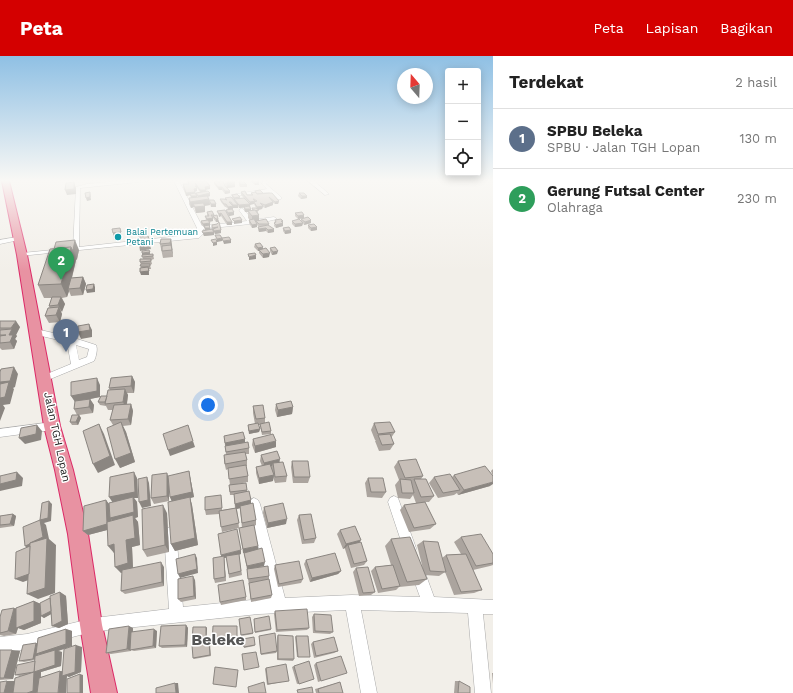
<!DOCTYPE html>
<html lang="id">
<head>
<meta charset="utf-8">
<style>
	body { margin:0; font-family:"Work Sans",sans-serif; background:#f2f2f2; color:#222 }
	.controls { position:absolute; right:12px; top:12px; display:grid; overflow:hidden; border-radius:4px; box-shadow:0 2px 10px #0003 }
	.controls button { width:36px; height:36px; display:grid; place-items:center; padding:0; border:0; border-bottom:1px solid #e0e0e0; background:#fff; color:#222; font:20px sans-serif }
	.compass { position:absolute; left:397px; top:12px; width:36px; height:36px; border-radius:50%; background:#fff; box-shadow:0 2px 10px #0003; rotate:341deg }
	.you { position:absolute; left:208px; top:349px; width:14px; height:14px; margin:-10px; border:3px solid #fff; border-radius:50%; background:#1a73e8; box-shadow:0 0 0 6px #1a73e833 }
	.badge { display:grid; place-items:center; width:26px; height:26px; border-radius:50%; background:#d40000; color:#fff; font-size:13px; font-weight:700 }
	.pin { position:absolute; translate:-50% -33px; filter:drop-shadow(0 1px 2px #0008) }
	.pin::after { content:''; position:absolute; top:21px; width:14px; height:12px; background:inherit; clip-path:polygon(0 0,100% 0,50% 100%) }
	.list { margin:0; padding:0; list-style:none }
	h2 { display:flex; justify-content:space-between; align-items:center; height:52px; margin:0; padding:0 16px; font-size:17px }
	h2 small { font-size:13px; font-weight:400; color:#767676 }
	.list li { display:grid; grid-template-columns:26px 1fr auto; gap:12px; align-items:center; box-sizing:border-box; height:60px; padding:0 16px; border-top:1px solid #e0e0e0 }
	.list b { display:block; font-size:15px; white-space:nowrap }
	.list p { margin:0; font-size:13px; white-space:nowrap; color:#767676 }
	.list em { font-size:13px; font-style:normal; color:#767676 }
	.icon { flex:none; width:22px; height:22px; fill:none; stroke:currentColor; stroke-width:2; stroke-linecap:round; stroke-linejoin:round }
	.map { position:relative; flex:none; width:493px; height:637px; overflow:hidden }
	header { display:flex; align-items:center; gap:24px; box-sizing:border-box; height:56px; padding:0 20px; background:#d40000; color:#fff }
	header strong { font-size:19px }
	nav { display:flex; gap:22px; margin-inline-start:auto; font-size:14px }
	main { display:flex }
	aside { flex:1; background:#fff }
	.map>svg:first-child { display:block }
</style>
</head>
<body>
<header>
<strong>Peta</strong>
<nav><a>Peta</a><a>Lapisan</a><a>Bagikan</a></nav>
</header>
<main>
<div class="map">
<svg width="493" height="637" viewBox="0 0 493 637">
	<rect width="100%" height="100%" fill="#f2efe9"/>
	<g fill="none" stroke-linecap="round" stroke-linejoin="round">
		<g stroke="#a9a9a9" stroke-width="1">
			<g id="minor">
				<path d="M118,125H148L80,132L79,191L197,178V172L174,125H179L202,170L247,165L239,154L242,152L253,164L274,161L277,163L252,169L250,168L203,173L204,177L199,182L20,200V198L22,197L73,192L76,131L87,128Z"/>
				<path d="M263,125H268L266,128L281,141V143H277L269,136L233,140L231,139L267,133L262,128Z"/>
				<path d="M308,125H314L329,138L325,139Z"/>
				<path d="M17,181L19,182V184L0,188V184Z"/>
				<path d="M36,273L71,281L96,289C98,293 96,301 94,305L48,324H42L40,322L42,320L71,308L67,286L33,278L32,276L33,274ZM76,289L89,293L87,301L79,304Z"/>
				<path d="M52,366L56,367L57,370L56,373L52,374L0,381V373Z"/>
				<path d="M394,440L398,442L416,492L415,497L410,498L405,497L388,446L390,442Z"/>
				<path d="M254,442L258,444L260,448L285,542L352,539L420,541L411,516L413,511L418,509L423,511L434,541L493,544V558H483L491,637H475L468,557L361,554L377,637H361L346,554L259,558L107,574L80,579L27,593L0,597V581L27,578L94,562L169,553L164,477L166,473L170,471L174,473L176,477L183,551L271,542L248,448L250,444Z"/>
			</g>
		</g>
		<g stroke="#dc2a67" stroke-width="2">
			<path id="highway" d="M2,125H9L27,199L60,370L73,414L88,478L102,569L117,637H91L80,569L68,478L55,414L44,370L17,199Z"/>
		</g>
		<use href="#minor" fill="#fff" fill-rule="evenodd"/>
		<use href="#highway" fill="#e892a2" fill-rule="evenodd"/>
	</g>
	<g fill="#aba49e" fill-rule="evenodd">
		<path d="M187,125H201L202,126V125H206L210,130V133H206V135L210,140L208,141L209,144L216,148V151H211L210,148V149L205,150V156L196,157L194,151L191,152L189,148V142H191L190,139L186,140L183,131V128H188ZM197,132L200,136L196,137L197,140L198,141H197L195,135H197Z"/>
		<path d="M223,125L225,130L230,135V137L225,138L222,134H219L214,128V126Z"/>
		<path d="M224,125H235V131L227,132L225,129V126Z"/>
		<path d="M250,125H259V129H255Z"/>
		<path d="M239,126L247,129V131H240L239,129Z"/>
		<path d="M255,135L263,137V138L279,145L278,148H275L273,147V149L265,152L263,151L262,153L258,154V157L259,159V164L269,168V170L274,176L268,177L266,175L259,176L258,174V171H259L257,169V171L252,172L249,167V164H250L248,162V156H245L244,154V151L239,152L238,150V152H233V151V153H232L234,156V159L229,160L232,166V169H227L221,160L219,161L217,155L226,156V154L228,153L226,151H225L221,146L220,143H225V142L234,145L232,142V139L240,141V142L245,143L241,139V136L247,139H251V137L255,136ZM250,148H254L256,152H252V155H251Z"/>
		<path d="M299,137L307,142L301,143L298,140Z"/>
		<path d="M207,156L214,159L218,163L219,166H216L213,162V165L209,166L210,170H209L210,173H212V169L221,174V177L215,178L214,176V179L204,180L202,175L205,174L204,171L201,168V165L206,164L205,160H207Z"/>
		<path d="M295,157L304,159V162L298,163L295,160Z"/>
		<path d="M301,163L311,164V167L304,169L303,167L302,170L295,171L292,168V165H301Z"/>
		<path d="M275,164L283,165V170L276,172L274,170Z"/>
		<path d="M308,169L317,171V174L311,175L308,172Z"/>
		<path d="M283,172L291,174V177L285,178L283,175Z"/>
		<path d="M171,183L173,201L163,202L160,188Z"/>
		<path d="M255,188L263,193L269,201L263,202L259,197V195H258L254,191Z"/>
		<path d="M270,192L277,198L272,199L270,195Z"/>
		<path d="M79,194L77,203L76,204L72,222L83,221L86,228L83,239L71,240L69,235L67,241L62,242L65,248L61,256L62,258L60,266L49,267L45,260L50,252L49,250L52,242H44L38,229Z"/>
		<path d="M142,197L150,198H153L154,203L151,204L152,208L150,209L151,213H149V219H141V209L140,206L143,203Z"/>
		<path d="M0,265L20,271L16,279L17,280L15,283L17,285L14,293L2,294L0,292Z"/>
		<path d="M74,268L77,275L73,280L60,277L56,271Z"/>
		<path d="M132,320L135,326L134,337H127L128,339L127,348H131L133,355L131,369L123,370L126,376L135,406L120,412L113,369L110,364L113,354H108L106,350L100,349L98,346L100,341L90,343L94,349L93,357L79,359L81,362L78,369H72L70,366L77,359L74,353L100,329V340H107L110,334L109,332Z"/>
		<path d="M276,348L293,351L292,358L277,361L275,354Z"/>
		<path d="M253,350L265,362V367L271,375V378L262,379L260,369H258L260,373L259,376L249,378L248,373V369L255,368L253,357Z"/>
		<path d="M374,367L395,376L391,382L394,388L390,394L379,395L375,385L376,384H375L371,374Z"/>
		<path d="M224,380L245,383V386L249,392V398H245L247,404V410H246L248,420V426L237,428L246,427L247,435L251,444V448L256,464V469L254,470L258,493L264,510L258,511L269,520V523L272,539L271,542L251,546L247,514L244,497H243L240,477L239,472L222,476L219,458L206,459L205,454L222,445V454L235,452L234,439H230L229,429H230L228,413L226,414L224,405V399H226ZM240,452L242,472H239L237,453Z"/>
		<path d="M253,383L276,391L255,397L252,389Z"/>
		<path d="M261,399L280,406L287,420L286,426L275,427L273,421V425L259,428L256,417V411L262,410L260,405Z"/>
		<path d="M292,405L310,421L308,427H293L291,411Z"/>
		<path d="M398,405L423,420L421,423L434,440L429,446H425L436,468L430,473L409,476L400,454L404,449L422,446L416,447L413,439L410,443L398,442L395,429L399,424L394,411Z"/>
		<path d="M493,413V420L491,415Z"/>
		<path d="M189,415L194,441L190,442L192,449L198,489L175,495L171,488L172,445L170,441L169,427V445L154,448L151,442L168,422Z"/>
		<path d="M454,419L490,430L458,439L457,437L454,439L438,442L429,427L434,421H452Z"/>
		<path d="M137,422L138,442H134L137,446L138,461L135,462L138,466L140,489L132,491L133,512L164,511V530L125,538L121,535L122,517H121L114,496V497L107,474L88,479L83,475L109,448L113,446Z"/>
		<path d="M368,422L386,436L382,442L367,441L365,427Z"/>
		<path d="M264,451L286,468L267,472L263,457Z"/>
		<path d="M167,457L169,496L147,501L143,494Z"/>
		<path d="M13,458L16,460L14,470L0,472V460Z"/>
		<path d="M299,459L316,482L314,487L302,488L297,464Z"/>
		<path d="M340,474L359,487L367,505L364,509L351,512L345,493V492L343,493L337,478Z"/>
		<path d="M461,481L493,498V509L490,510L473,514L482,534L474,537L454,539L445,516L439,520L425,519L427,523L419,529L399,531L396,534L378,537L371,515L375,511L391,509L385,490L391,483L423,513L417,489L423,485L442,502L446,499L461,498L454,486Z"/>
		<path d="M241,498L239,499L242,519L229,522L227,502H224L226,525L215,527L214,523L213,502Z"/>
		<path d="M306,504L341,515L338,518L310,526L304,508Z"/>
		<path d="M275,509L303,523L301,527L278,531L274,513Z"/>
		<path d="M356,512L375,536L371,539L359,540L353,516Z"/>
		<path d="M195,524L196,543L181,546L178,543Z"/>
		<path d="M60,536L66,540L68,568L59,572L52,570L51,558L44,562L41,560V567L24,574L18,572L16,578L4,580L0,579V561L16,552L34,545L40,548Z"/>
		<path d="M246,541V544L221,549L220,546Z"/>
		<path d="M275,555L309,572L307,574L276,576L274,558Z"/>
		<path d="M314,558L333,576L330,578L313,577L312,561Z"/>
		<path d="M239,563L253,577V578L241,580Z"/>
		<path d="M254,563L271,573V574L255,577Z"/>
		<path d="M186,569L188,572L187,591L162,592L159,590Z"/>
		<path d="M237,570V588H213L212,587Z"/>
		<path d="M206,571L207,572L206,585L193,586L192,585Z"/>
		<path d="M133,572V576L157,575L156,592L134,595L131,594V595L111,598L106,597Z"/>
		<path d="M66,573L72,575V590L58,595L62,596L61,610L41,616V621L62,615L82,591L81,616L69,621L67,620L36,637H0L7,625H14L25,619L20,620L15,619L35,605V604L24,606L19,605L37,587Z"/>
		<path d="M278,579L294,603L293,605L277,604V595L276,597L261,599L259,582V580L277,595V581Z"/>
		<path d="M296,580L310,601H297L295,581Z"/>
		<path d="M243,583L255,589L254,590L244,592Z"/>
		<path d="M313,586L338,595L334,597L314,602L311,588Z"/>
		<path d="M210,587L211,600L194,603L193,602Z"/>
		<path d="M0,594L20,595L13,623L0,624Z"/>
		<path d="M316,607L321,625L318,626L314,609Z"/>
		<path d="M294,610L314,623L297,628L292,611Z"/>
		<path d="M266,612L287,625L267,629L265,613Z"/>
		<path d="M492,617H493V628Z"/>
		<path d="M455,625H459L470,637H454Z"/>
		<path d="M340,626L343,637H316L315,633L337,627Z"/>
	</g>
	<g fill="#8b8681">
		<path d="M231,125H235V131L227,132V126Z"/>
		<path d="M74,126L76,132V138L67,139L65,134Z"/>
		<path d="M259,126V129H255V127Z"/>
		<path d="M195,130H197V135L194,136V133Z"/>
		<path d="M210,130V133L205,134V131Z"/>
		<path d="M218,131H222V134H219Z"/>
		<path d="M200,134H206L207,136L201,137Z"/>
		<path d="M225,135H230V137L225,138Z"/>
		<path d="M90,136L91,144L87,145L86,142Z"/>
		<path d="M195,136L196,138L186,140V137Z"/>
		<path d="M210,137V140L199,143L198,140Z"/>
		<rect x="191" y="140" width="6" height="3"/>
		<path d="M302,140H307V142L301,143Z"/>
		<path d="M209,143L210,149L201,150H205V156L196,157L195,151L193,148L194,151L191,152L190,146Z"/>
		<path d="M253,143H254V148L250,149V146Z"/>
		<path d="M279,145L278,148H275V146Z"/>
		<path d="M273,146V149L265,152V149Z"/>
		<rect x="211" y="148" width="5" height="3"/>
		<path d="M250,148V151L239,152V149Z"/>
		<rect x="233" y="149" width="5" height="3"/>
		<path d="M233,150V153L228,154V151Z"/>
		<path d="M263,150L262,153L257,154V151Z"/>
		<rect x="245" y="153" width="6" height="3"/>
		<path d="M234,156V159L229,160L228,157Z"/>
		<path d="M221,157V160L219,161V158Z"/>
		<path d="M259,159V165L252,166V160Z"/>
		<path d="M304,159V162L298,163V160Z"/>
		<path d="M213,162V165L207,166V163Z"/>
		<path d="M216,163H218L219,166H216Z"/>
		<path d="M242,164V167L234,168V165Z"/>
		<path d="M311,164V167L304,169L305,166Z"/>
		<path d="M281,165H283V170L276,172V169Z"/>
		<rect x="227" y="166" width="5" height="3"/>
		<path d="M210,167V170L205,171L204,170V171L203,168Z"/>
		<path d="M303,167L302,170L295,171V168Z"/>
		<path d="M257,168V171L252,172V169Z"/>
		<path d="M317,171V174L311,175V172Z"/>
		<path d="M120,172L122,182L114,184L113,177Z"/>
		<rect x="205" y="172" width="5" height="3"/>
		<path d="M266,172V175L259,176V173Z"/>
		<path d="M274,173V176L268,177V174Z"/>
		<path d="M221,174V177L215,178L214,175Z"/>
		<path d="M291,174V177L285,178V175Z"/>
		<path d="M214,176V179L204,180L203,177Z"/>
		<path d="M148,180L151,193L140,195L139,188Z"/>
		<path d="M222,182V185L217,186V183Z"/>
		<path d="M171,183L172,189L173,201L170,187Z"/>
		<path d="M75,184L79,194L77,203L76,204L69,233H68L69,235L67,241L61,228L71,191Z"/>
		<path d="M231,184V187L224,188L223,185Z"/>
		<path d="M217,186V189L213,190V187Z"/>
		<path d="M263,191V194H259V195H258V192Z"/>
		<path d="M278,195L277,198L272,199L273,196Z"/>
		<path d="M150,196V199L142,200V197Z"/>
		<path d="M270,197L269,201L263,202V198Z"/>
		<path d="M256,199V203L249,204V201Z"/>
		<path d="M148,211L149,219H141L140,216Z"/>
		<path d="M83,221L86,228L83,239L80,232Z"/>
		<path d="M94,228L95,231V236L87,237L86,234Z"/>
		<path d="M61,241L65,248L62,256L58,249Z"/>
		<path d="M59,251L62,258L60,266L56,259Z"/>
		<path d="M16,265L20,271L16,279L17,280L15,283L17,285L14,293L10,286L9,279L12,273L11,272Z"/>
		<path d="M74,268L77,275L73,280L70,273Z"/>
		<path d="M89,268L92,274V281L81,283L78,276Z"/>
		<path d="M14,311L18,318L15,331L13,332L14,333L10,348L3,349L5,352L0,365V326Z"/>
		<path d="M132,320L135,326L134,337L131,330Z"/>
		<path d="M97,322L100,329V341L90,343L94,349L93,357L89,351L75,346L71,340Z"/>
		<path d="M125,333L128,339L126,353L123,346Z"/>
		<path d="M131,348L133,355L131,369L128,363Z"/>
		<path d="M293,351L292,358L277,361L278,354Z"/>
		<path d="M79,359L81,362L78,369L76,366Z"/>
		<path d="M121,366L126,376L135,406L120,412L115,403Z"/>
		<path d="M99,368L104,378L115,409L98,417L93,408Z"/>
		<path d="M37,369L42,375L41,384L25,388L19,382Z"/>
		<path d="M260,373L259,376L249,378V375Z"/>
		<path d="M245,383V389L226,393L225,387Z"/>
		<path d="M193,385L195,391L170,400L168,394Z"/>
		<path d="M276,385V391L255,397V390Z"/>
		<path d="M280,403L279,409L273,407L272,410L263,413L264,407Z"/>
		<path d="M189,415L194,441L190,442L192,449L198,489L175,495L171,488L172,446L170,441Z"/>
		<path d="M17,416L23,422L22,430L0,435V428Z"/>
		<path d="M134,416L137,422L138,442H134L137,446L138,461L135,462L138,466L140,489L132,491L133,513L121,517L115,511L114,467L111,463V473L88,479L83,475L106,444L110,449L113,447L109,441Z"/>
		<path d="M167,417L169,423V445L167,440Z"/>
		<path d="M274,419L273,425L259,428V422Z"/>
		<path d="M147,421L149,427L151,450L142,452L139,446Z"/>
		<path d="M493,426V428L490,430L458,439L464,434Z"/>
		<path d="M251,444V450L236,453L235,448Z"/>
		<path d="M49,445L52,448L51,465L44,467L46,469L49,483L56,489L55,537L38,543L27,538L37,521L23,526L15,523L30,494L25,490L40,464Z"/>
		<path d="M163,449L167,457L169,496L165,489Z"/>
		<path d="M13,458L16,460L14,470L10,468Z"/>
		<path d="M287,463L286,468L267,472L268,467Z"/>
		<path d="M361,484L358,489H348L345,492L343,493L346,488Z"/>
		<path d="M114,488L120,495L114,497L108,490Z"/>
		<path d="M258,490V494L243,497V493Z"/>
		<path d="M241,494V498L224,502L226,525L221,499Z"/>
		<path d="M195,498L197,502L198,517L180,522L178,518Z"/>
		<path d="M161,506L164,511V530L162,526Z"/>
		<path d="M265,506L264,510L247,514V510Z"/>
		<path d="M341,515L338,518L310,526L312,522Z"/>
		<path d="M193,520L195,524L196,543L194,540Z"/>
		<path d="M60,536L66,540L68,568L59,572L52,570Z"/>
		<path d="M34,545L41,548L55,556L44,562L41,560V567L24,574L18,572L16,578L8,575L14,552L22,555Z"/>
		<path d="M186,569L188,572L187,591L185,589Z"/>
		<path d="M129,570L133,572L131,594H130L131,595L127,593Z"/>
		<path d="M206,571L207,572L206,585Z"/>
		<path d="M66,573L72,575V590L58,595L62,596L61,610L41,616L40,635L36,637H27L34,616L44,599L38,598L37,604L33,603L36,587L40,588Z"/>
		<path d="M154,573L157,575L156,592L153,590Z"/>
		<path d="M76,589L82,591L81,616L69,621L67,620L66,637H58L60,615L67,616Z"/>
		<path d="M12,594L20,595L13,623L4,622Z"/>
		<path d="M80,618L83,619V637H80Z"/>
		<path d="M7,625H16L13,637H4Z"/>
		<path d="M175,627H178L179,637H176Z"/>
	</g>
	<g fill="#c7bfb8" stroke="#8b8681">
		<path d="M188,125H201L202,126L206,125L210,130L205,131L206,134H200L195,127L197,130H195L197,132L194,133L195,136L186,137L183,128H189Z"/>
		<path d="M217,125L220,127L218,125H223L225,130L230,135H225L222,131H218L214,126Z"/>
		<path d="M74,126V133L65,134L66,127Z"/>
		<path d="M239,126H244L247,129L240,128Z"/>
		<path d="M260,134L263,137L257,138L255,135Z"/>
		<path d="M208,135L210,137L198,140L196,137Z"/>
		<path d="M245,135L247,139H253L251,137L255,136L257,138L272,137L279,145L275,146L269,141L273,146L265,149L260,147L263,150L257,151L254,146L257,145L254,143H253L255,145L250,146L241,136Z"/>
		<path d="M90,136V141L86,142L85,137Z"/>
		<path d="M195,137L197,140H191L190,138Z"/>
		<path d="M299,137H304L307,140H302Z"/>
		<path d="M237,138L240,141L234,142L232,139Z"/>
		<path d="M207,140L209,143L190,146L189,142Z"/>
		<path d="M231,141L238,149H233L231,146H229L233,150L228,151L226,148H224L220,143H224L227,144L225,142Z"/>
		<path d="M244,142L250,148L239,149L234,143Z"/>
		<path d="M209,144H214L216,148H211Z"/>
		<path d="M203,147L205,150L195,151L193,148Z"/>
		<path d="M249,150L251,153H245L244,151Z"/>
		<path d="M252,152H256L259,154L254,155Z"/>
		<path d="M232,153L234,156L228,157L226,154Z"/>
		<path d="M225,154L232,166H227L221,157L219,158L217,155Z"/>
		<path d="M255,154L259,159L252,160L248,155Z"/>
		<path d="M212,155L214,159H211L213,162L207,163L205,160H209L207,156Z"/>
		<path d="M302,156L304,159L298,160L295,157Z"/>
		<path d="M217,159L218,163H216L213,160Z"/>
		<path d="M240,161L242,164L234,165L232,163Z"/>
		<path d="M308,161L311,164L305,166L301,163Z"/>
		<path d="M254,163L257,168L252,169L249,164Z"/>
		<path d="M266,163L269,168H259L256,165Z"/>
		<path d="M281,163L283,165H281L283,167L276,169L274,167L276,166L275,164Z"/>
		<path d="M299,163L303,167L295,168L292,165Z"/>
		<path d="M208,164L210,167L203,168L201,165Z"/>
		<path d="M219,166L221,174L214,175L213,173L218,171L212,172V169L217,168Z"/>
		<path d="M314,168L317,171L311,172L308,169Z"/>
		<path d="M209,169L210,172H205L204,170Z"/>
		<path d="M268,169L274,173L268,174L266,172L259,173L258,171Z"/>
		<path d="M289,171L291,174L285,175L283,172Z"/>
		<path d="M120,172L121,176L113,177L112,173Z"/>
		<path d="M212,173L214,176L203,177L202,175Z"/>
		<path d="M215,179H220L222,182L217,183Z"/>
		<path d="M148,180L150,187L139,188L138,181Z"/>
		<path d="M229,181L231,184L223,185L222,182Z"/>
		<path d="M161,183H171L170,187L160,188Z"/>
		<path d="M216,183L217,186L213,187L211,184Z"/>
		<path d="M75,184L73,194H72L71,191L54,193L56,186Z"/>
		<path d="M260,187L263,191L258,192L255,188Z"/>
		<path d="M171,189L172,194L162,195V190Z"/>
		<path d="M71,191L61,228L38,229L50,193Z"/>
		<path d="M275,191L278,195L273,196L270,192Z"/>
		<path d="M266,192L270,197L263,198L259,194Z"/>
		<path d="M149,194L150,196L142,197V195Z"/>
		<path d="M255,197L256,199L249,201L248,198Z"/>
		<path d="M153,198V200L142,201V199Z"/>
		<path d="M140,203H151V205L140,206Z"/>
		<path d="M141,208H150V210H140Z"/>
		<path d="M148,211L149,215L140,216V212Z"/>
		<path d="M83,221L80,232L68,233L71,222Z"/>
		<path d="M94,228L93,233L86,234L87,229Z"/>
		<path d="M52,241H61L58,249L49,250Z"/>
		<path d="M59,251L56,259L45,260L48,252Z"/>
		<path d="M0,265H16L11,272H0Z"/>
		<path d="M61,266L74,268L70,273L56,271Z"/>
		<path d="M89,268L90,274L78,276V270Z"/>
		<path d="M12,273L9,279H13L10,286L0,287V280L6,279H0V274Z"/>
		<path d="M14,311L10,325L0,326V316L1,313Z"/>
		<path d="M132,320L131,330L109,332L111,322Z"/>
		<path d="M97,322V335L71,340V326Z"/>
		<path d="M9,326L5,341L0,342V328Z"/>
		<path d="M125,333L123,346L105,348L108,334Z"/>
		<path d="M101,340H107L105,346H98Z"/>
		<path d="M90,343L89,351L74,353L75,345Z"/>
		<path d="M291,345L293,351L278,354L276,348Z"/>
		<path d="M131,348L128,363L110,364L114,349Z"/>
		<path d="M263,349L265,362L256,363L253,350Z"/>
		<path d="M72,359H79L76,366H70Z"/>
		<path d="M121,366L131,397L115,403L107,372Z"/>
		<path d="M269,366L271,375L262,376L260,368Z"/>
		<path d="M390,366L395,376L378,378L374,367Z"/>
		<path d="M258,367L260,373L249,375L248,369Z"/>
		<path d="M99,368L110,400L93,408L83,375Z"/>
		<path d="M37,369L36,378L19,382L21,372Z"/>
		<path d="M188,369L193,385L168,394L163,378Z"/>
		<path d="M243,376L245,383L225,387L224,380Z"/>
		<path d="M273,378L276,385L255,390L253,383Z"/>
		<path d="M390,378L394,388L382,389L378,379Z"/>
		<path d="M248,386L249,392L226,396L225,390Z"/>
		<path d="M277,395L280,403L264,407L261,399Z"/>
		<path d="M245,396L247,404L225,408L224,399Z"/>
		<path d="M416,403L423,420L405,422L398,405Z"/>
		<path d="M292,405H308L310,421H294Z"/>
		<path d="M283,406L287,420L275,421L273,407Z"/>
		<path d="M270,408L274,419L259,422L256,411Z"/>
		<path d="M246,409L248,420L229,423L228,412Z"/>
		<path d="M485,410L493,420V426L464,434L454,419Z"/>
		<path d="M189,415L192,436L170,441L168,420Z"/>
		<path d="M17,416L16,424L0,428V420Z"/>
		<path d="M134,416L135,436L109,441L110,421Z"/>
		<path d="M167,417V440L151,442L152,419Z"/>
		<path d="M450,418L460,434L443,437L434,421Z"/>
		<path d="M147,421L148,444L139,446L138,423Z"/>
		<path d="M368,422H383L386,436H371Z"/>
		<path d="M400,423L411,424L414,437H402Z"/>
		<path d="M414,423H426L434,440L421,441Z"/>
		<path d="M246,427L247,434L230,436L229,429Z"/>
		<path d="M249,435L251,444L235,448L234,438Z"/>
		<path d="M221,439L222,452L205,454V441Z"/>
		<path d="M133,441L134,456L110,462L109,447Z"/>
		<path d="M190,441L195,482L171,488L168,446Z"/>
		<path d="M106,444L107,468L83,475L84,450Z"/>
		<path d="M49,445L48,462L40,464L42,447Z"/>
		<path d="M425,446L436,468L414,472L404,449Z"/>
		<path d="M253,447L256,464L242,467L240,450Z"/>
		<path d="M283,447L287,463L268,467L264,451Z"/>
		<path d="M163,449L165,489L143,494L142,453Z"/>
		<path d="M236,452L239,467L221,471L219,455Z"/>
		<path d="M13,458L10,468L0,469V460Z"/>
		<path d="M311,458L316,482L304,484L299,459Z"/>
		<path d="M133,459L135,482L126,484L128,507L115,511L114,488L108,490L107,466Z"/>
		<path d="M40,464L43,481L30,487V488L25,490L23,471Z"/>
		<path d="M254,469L258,490L243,493L239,472Z"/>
		<path d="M355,470L361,484L346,488L340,474Z"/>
		<path d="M237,473L241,494L221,499L218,478Z"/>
		<path d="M481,478L493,498V507L476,510L461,481Z"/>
		<path d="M410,481L427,523L407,526L391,483Z"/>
		<path d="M47,482L45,532L27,538L30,487Z"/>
		<path d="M423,485L438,486L446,516L430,515Z"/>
		<path d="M361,486L367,505L354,508L348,489Z"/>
		<path d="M30,490L29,518L15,523L16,496Z"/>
		<path d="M262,492L265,506L247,510L244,497Z"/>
		<path d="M335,497L341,515L312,522L306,504Z"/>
		<path d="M195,498L197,513L178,518L176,503Z"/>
		<path d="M239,498L241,515L229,518L226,500Z"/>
		<path d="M466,498L482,534L461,536L446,499Z"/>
		<path d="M224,500L225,521L214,523L213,502Z"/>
		<path d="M299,505L303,523L279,528L275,509Z"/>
		<path d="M161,506L162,526L121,535L122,514Z"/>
		<path d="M393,509L400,530L382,533L375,511Z"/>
		<path d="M268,510L269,520L248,523L247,513Z"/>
		<path d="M368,511L375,536L363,537L356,512Z"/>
		<path d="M193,520L194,540L178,543V523Z"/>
		<path d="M269,523L272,539L251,543L249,527Z"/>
		<path d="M243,524L246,541L220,546L218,529Z"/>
		<path d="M60,536L62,565L52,570L50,540Z"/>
		<path d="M50,542L51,555L41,560L40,547Z"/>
		<path d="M34,545V565L16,572V552Z"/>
		<path d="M14,552L8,575L0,577V561L2,554Z"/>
		<path d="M307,553L309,572L277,574L275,555Z"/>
		<path d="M314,558L331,559L333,576L315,575Z"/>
		<path d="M269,560L271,573L255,576L254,563Z"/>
		<path d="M250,561L253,577L241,579L239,563Z"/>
		<path d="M186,569L185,589L159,590L161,570Z"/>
		<path d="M129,570L127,593L106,597L109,573Z"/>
		<path d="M213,570H237V587H212Z"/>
		<path d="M193,571H206V584L192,585Z"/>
		<path d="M66,573V588L36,598L38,582Z"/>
		<path d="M154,573L153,590L130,594L131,576Z"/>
		<path d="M275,577L277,595L261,598L259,580Z"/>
		<path d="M278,579L293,580L294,603H278Z"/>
		<path d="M296,580H308L310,601H298Z"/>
		<path d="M254,581L255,589L244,591L243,583Z"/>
		<path d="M334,581L338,595L316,600L313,586Z"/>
		<path d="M209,586L210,599L193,602L192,589Z"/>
		<path d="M36,587L33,603L19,605L23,589Z"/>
		<path d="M76,589L75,616L62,620L64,593Z"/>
		<path d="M0,594H12L4,622H0Z"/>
		<path d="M55,594V609L34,616L35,600Z"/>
		<path d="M256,596L259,611L244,614L242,598Z"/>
		<path d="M341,600L347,617L321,625L316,607Z"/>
		<path d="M35,605L34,616L15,619L17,609Z"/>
		<path d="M309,605L314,623L299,628L294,610Z"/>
		<path d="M286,608L289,625L268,628L266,612Z"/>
		<path d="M215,611L238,614L236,631L213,628Z"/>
		<path d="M60,615L58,637H37L39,622Z"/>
		<path d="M34,616L33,635L27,637H13L15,622Z"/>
		<path d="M80,618V637H67V623Z"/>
		<path d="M7,625L4,637H0V626Z"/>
		<path d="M459,625L470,631V637H458Z"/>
		<path d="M264,626L266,637H249L248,631Z"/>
		<path d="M340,626L343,637H319L318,633Z"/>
		<path d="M175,627L176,637H156V632Z"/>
		<path d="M312,631L313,637H298L297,634Z"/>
	</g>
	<linearGradient id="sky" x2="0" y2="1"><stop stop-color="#8fc0e4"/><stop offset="0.58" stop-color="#f9f8f5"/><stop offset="1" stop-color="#f9f8f5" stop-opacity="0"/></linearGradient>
	<rect width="493" height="215" fill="url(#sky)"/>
	<circle fill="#0f9aa8" stroke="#fff" stroke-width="1.5" cx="118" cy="181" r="4"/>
	<g text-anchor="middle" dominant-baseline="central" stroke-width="3" stroke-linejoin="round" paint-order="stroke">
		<g font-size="9" fill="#0d838f" stroke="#fff" text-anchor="start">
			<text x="126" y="176">Balai Pertemuan<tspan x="126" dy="10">Petani</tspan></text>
		</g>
		<g font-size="11" fill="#222" stroke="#fff">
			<text transform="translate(57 381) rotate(78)">Jalan TGH Lopan</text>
		</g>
		<g font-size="16" font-weight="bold" fill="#555" stroke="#fff">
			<text x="218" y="583">Beleke</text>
		</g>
	</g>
</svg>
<div class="controls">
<button>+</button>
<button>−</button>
<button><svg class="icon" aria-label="locate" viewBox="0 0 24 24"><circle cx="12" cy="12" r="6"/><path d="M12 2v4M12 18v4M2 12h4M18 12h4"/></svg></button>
</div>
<svg class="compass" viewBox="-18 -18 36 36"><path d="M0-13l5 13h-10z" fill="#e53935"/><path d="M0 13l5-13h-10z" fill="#767676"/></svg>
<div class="you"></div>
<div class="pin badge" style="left:66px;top:296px;background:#5c6f8a">1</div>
<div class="pin badge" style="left:61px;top:224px;background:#2e9e5b">2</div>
</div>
<aside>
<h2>Terdekat<small>2 hasil</small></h2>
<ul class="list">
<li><span class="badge" style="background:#5c6f8a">1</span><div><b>SPBU Beleka</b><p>SPBU · Jalan TGH Lopan</p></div><em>130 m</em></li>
<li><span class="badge" style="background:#2e9e5b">2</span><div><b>Gerung Futsal Center</b><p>Olahraga</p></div><em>230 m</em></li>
</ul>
</aside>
</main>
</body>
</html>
